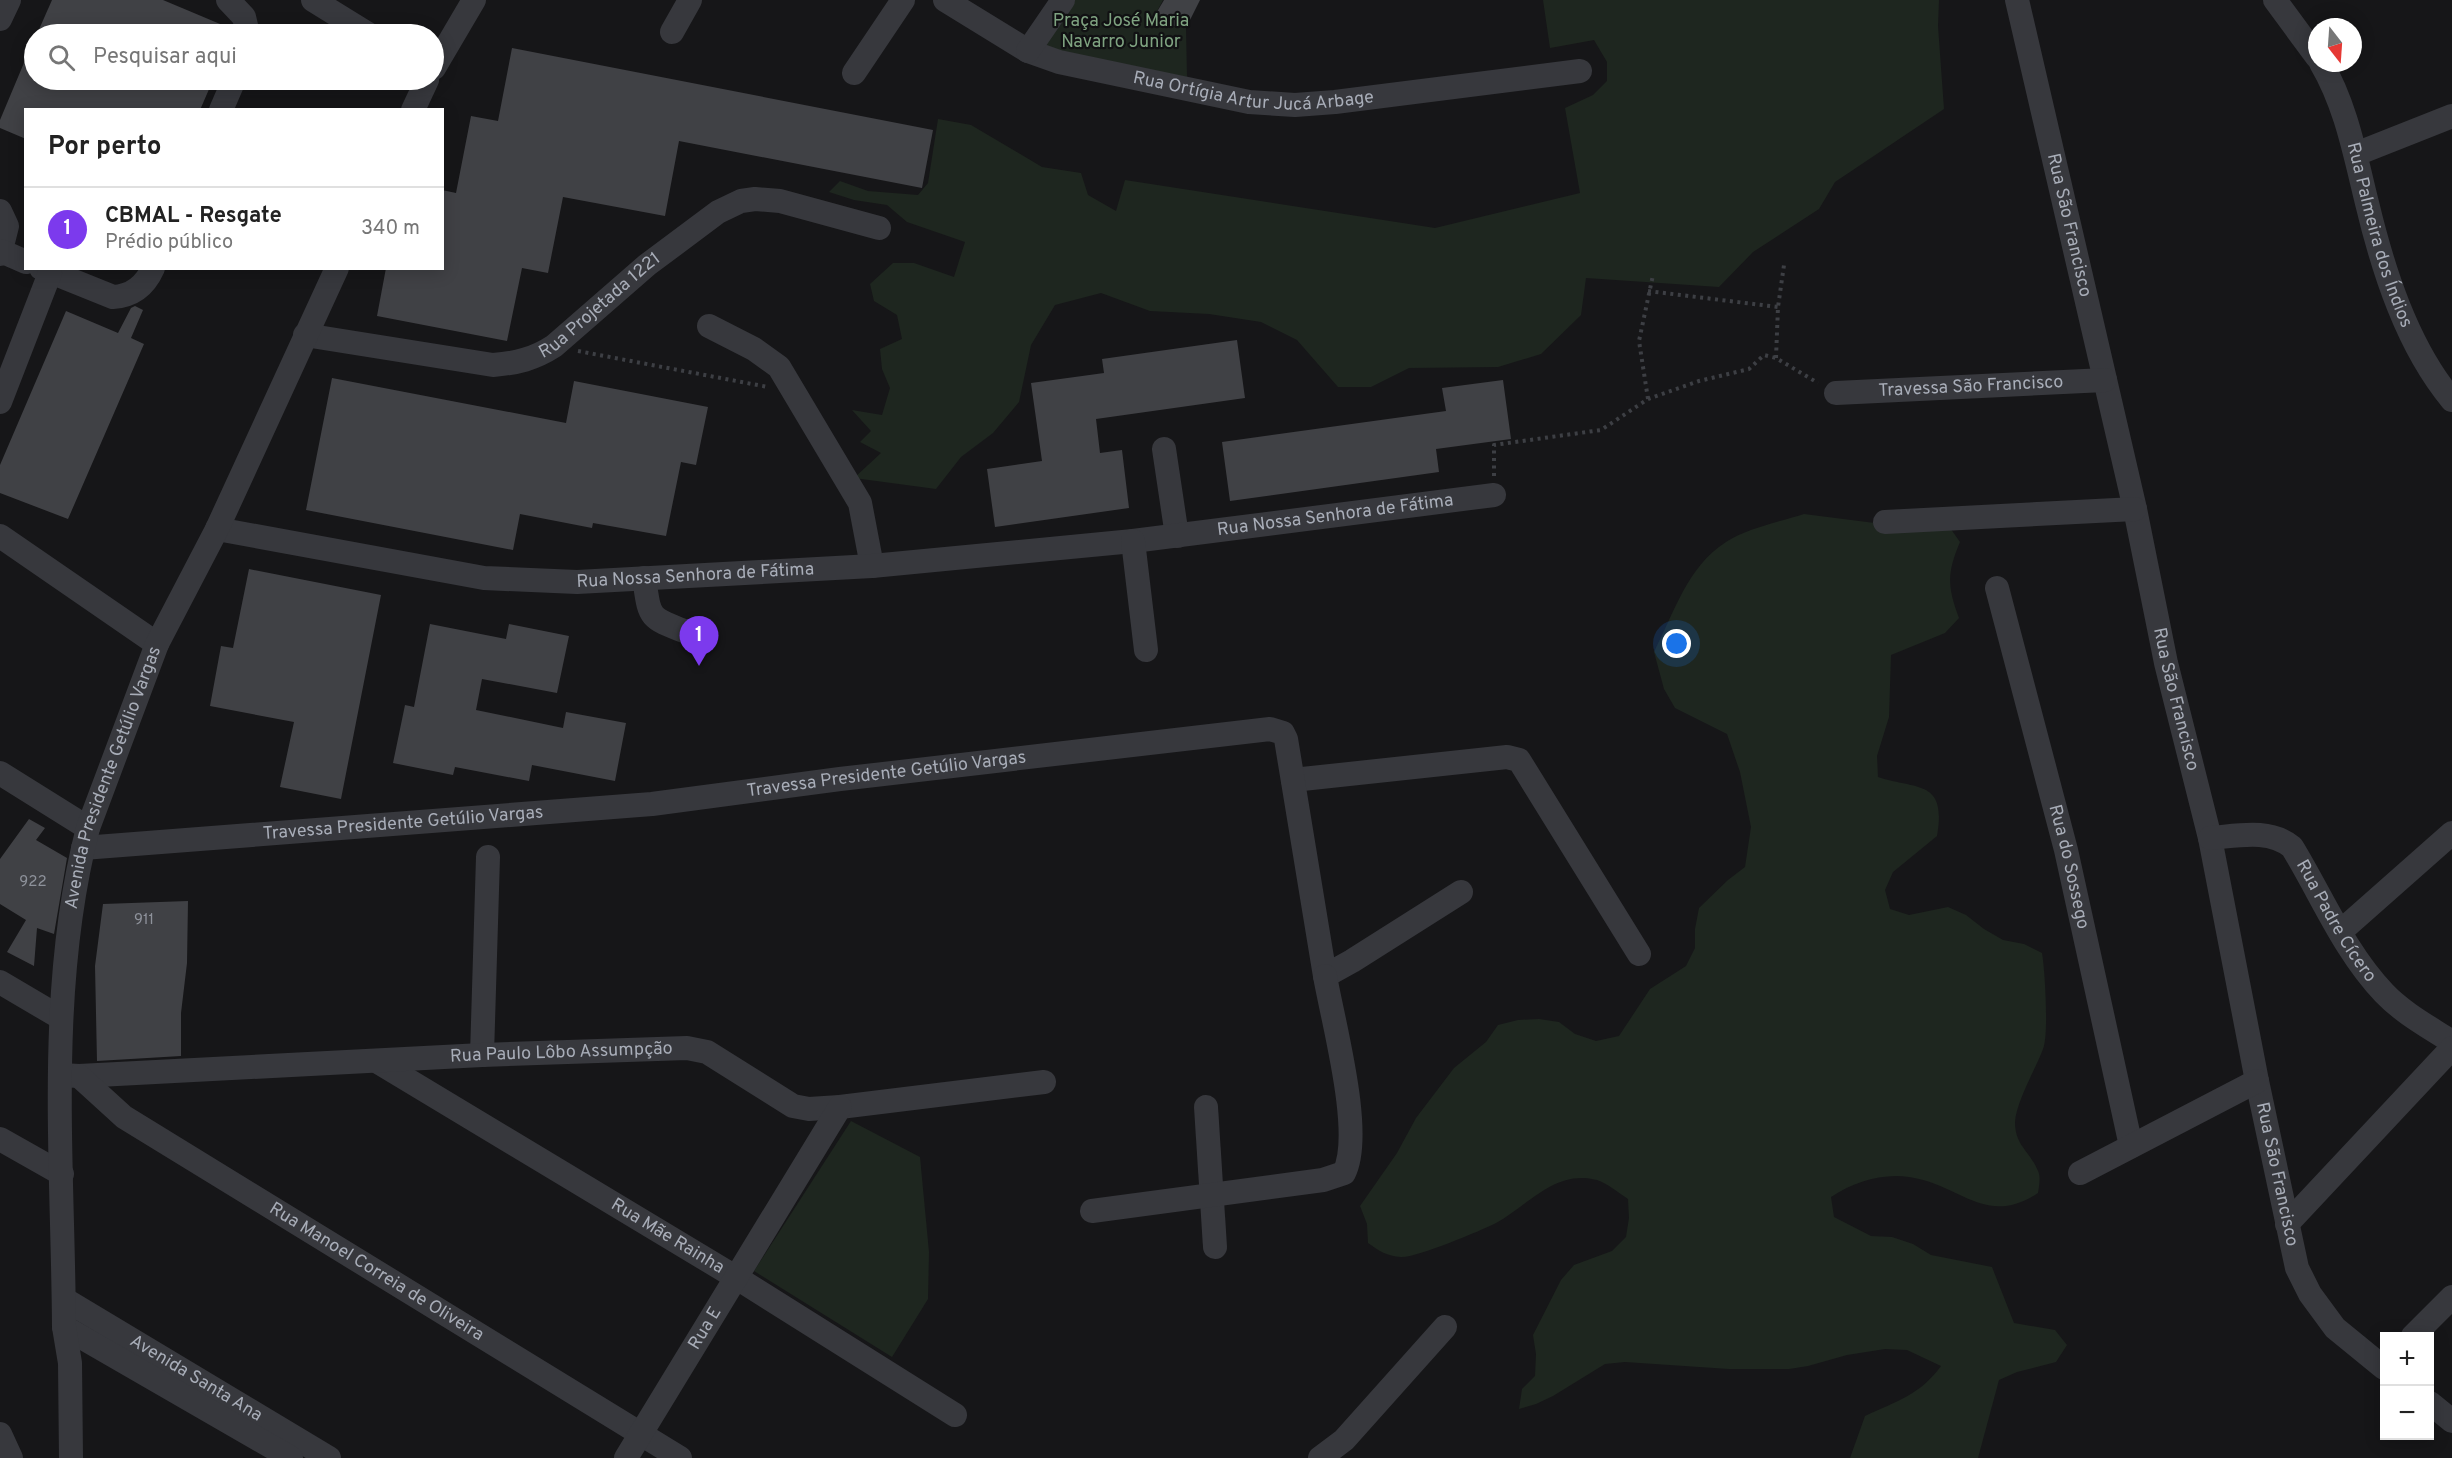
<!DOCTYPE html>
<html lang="pt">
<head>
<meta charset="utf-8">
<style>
	body { margin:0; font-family:Overpass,sans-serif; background:#f6f6f6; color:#222 }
	.controls { position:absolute; right:18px; bottom:18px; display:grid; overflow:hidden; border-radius:0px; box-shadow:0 3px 15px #0003 }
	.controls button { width:54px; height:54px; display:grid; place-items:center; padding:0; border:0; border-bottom:2px solid #e0e0e0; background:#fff; color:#222; font:30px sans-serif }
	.compass { position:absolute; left:2308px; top:18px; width:54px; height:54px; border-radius:50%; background:#fff; box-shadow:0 3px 15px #0003; rotate:163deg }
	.you { position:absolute; left:1677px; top:644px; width:21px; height:21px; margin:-15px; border:4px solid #fff; border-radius:50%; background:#1a73e8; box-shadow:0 0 0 9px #1a73e833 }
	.badge { display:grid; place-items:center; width:39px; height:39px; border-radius:50%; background:#7c3aed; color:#fff; font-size:20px; font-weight:700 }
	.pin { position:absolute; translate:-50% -50px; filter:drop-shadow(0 2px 3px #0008) }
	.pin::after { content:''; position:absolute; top:32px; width:21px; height:18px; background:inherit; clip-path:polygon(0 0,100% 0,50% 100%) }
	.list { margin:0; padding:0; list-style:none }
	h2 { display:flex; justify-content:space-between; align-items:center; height:78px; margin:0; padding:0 24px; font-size:26px }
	h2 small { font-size:20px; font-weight:400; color:#767676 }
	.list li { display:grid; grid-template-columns:39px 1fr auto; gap:18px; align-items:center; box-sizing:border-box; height:84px; padding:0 24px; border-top:2px solid #e0e0e0 }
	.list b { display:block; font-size:22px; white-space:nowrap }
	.list p { margin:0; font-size:20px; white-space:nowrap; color:#767676 }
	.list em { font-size:20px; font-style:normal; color:#767676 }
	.icon { flex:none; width:33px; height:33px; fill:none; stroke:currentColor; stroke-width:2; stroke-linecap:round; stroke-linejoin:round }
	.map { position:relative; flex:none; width:2452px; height:1458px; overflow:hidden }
	.search { position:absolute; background:#fff; box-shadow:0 3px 15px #0003; left:24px; top:24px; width:420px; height:66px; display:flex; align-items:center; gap:15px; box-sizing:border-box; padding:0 21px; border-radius:33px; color:#767676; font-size:22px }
	.panel { position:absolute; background:#fff; box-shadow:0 3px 15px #0003; left:24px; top:108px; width:420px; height:162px; border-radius:0px }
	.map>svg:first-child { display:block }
</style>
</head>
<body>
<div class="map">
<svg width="2452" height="1458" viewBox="0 0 2452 1458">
	<rect width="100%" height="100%" fill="#161618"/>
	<g fill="#1e261f">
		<path d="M1075,0H1163L1151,22L1186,28L1187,77L1041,48Z"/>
		<path d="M1543,0H1939L1938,26L1944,109L1835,182L1819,209L1753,252L1719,287L1586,278L1581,315L1541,354L1498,367L1409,368L1371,387H1338L1297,340L1261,322L1209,314L1150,311L1101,293L1055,305L1031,345L1019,402L993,433L961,457L936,489L854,478L881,453L860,442L871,431L852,410L882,415L890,388L882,369L880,349L902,339L897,315L874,301L870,284L893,263H914L954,277L965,242L907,222L887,205L854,200L829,192L840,181L868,191L918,195L928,183L938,119L971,125L1042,167L1081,173L1088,195L1116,211L1125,180L1435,228L1580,193L1565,108L1593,95L1607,81V62L1594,40L1550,48Z"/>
		<path d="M1804,514L1906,527L1948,525L1960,542C1947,573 1947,586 1959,618L1945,633L1891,655L1889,717L1877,756L1878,777C1917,790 1947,779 1937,836L1893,872L1885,890L1890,909L1909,915L1948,907L1966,915L1984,929L2003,940L2024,944L2042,953C2045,969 2049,1035 2043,1049C2036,1068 2016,1102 2015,1122C2015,1146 2030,1151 2038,1171C2041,1177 2039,1186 2038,1193C1986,1228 1960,1184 1909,1177C1882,1173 1854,1182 1831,1197L1834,1217L1871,1236L1892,1237L1913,1244L1931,1255L1992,1267L2014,1323L2055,1330L2067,1345L2056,1362L2017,1372L1999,1380L1978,1458H1850L1865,1416C1897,1401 1920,1395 1941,1366L1907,1350L1885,1349L1847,1355L1808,1366L1789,1369H1729L1625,1362L1605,1364L1553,1396L1536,1404L1519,1409L1522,1389L1535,1376L1536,1354L1533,1335L1561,1280L1574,1265L1612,1251L1626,1237L1629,1218L1628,1199C1619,1193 1607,1183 1597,1180C1555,1169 1529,1205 1496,1223C1480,1231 1416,1258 1401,1257C1387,1256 1379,1251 1368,1243L1367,1224L1360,1206L1397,1153L1416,1118L1454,1068L1486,1042L1498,1025L1518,1020L1539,1019L1559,1022L1575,1034L1596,1041L1619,1036L1650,989L1686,966L1695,948V929L1699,908L1728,880L1745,867L1751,827L1740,772L1727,734L1675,708L1664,689L1654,652C1674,613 1687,567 1726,542C1748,528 1779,522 1804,514Z"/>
		<path d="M851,1121L920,1157L929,1252L928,1299L892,1357L754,1271Z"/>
	</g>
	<g fill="#404145">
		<path d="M52,0H163L232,29L233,34H37Z"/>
		<path d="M1164,0H1200L1186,28L1151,22Z"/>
		<path d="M34,39V80H213L200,110H26V139L0,128V120Z"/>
		<path d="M512,48L933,130L922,188L679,141L665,216L563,197L548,273L522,268L507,341L377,316L386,268H442V190L456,193L471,116L498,121Z"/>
		<path d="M135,306L143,310L131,338L144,344L68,519L0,493V465L66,311L118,333L131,308Z"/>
		<path d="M1237,340L1245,398L1096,419L1100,453L1122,450L1129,508L995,527L987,469L1042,461L1031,383L1104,373L1102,359Z"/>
		<path d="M332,378L566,423L574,381L708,407L696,465L681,462L666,536L593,523L592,528L520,514L513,550L306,510Z"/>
		<path d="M1503,380L1511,439L1436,449L1439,472L1230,501L1222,442L1446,411L1442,388Z"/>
		<path d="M249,569L381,595L341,799L280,787L294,722L210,706L221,646L233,648Z"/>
		<path d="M430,624L506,639L509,624L569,636L557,693L482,679L476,710L563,728L566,712L626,723L615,781L532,765L529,781L455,767L453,775L393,763L405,705L414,707Z"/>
		<path d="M29,819L45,828L36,840L67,858L54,934L37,928L34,966L7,952L26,920L0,904V859Z"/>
		<path d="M188,901L187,963L181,1013V1056L97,1061L95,966L103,904Z"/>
	</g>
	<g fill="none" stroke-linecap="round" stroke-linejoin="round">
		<g stroke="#3d3f44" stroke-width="4" stroke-dasharray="3 4.5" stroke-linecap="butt">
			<path d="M1648,291L1778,307"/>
			<path d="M578,351L768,387"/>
			<path d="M1776,358L1778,307L1784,265"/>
			<path d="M1648,399L1639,341L1653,275"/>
			<path d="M1494,476V445L1601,430L1648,399L1699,381L1749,369L1764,355L1776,358L1818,383"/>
		</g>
		<g stroke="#37383d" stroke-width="24">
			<path d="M228,0L244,17L248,34"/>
			<path d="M313,0L368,34"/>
			<path id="s1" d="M945,0L1028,51L1059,62L1249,102L1295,105L1335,102L1580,71"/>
			<path id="s2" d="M2017,0L2135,509L2166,663L2210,838L2257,1081L2297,1268L2310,1294L2335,1328L2384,1368"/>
			<path d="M2275,0L2317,57"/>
			<path d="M0,19L9,0"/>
			<path d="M672,32L690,0"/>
			<path d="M1028,51L1063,0"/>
			<path id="s3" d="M2321,63C2346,105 2355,155 2367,203C2383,270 2407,346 2452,400"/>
			<path d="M434,68L474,0"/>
			<path d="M854,73L903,0"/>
			<path d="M221,110L234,80"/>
			<path d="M413,110L427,80"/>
			<path d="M2356,154L2452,116"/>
			<path d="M0,211L7,226L0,254"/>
			<path d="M1,251L26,262"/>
			<path d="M41,268L113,297C132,296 145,286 153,268"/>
			<path d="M709,326L754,349L779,367L860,503L872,566"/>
			<path id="s4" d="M305,335L493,365C517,363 534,359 554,346L647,265L718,212L741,201L755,199L780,201L879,228"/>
			<path id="s5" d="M1836,393L2105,380"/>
			<path d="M0,402L50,273"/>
			<path d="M1164,449L1177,536"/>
			<path d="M1885,522L2135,509"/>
			<path id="s6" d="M217,529L484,578L577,582L872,566L1133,541L1494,495"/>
			<path d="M0,536L157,644"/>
			<path d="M1133,541L1146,650"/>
			<path d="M644,578C650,617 647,617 684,631"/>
			<path id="s7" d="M1997,588L2066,850L2131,1146"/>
			<path d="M0,773L88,828"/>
			<path d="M1293,780L1507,757L1519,760L1639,954"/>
			<path id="s8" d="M2210,838C2237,836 2269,828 2292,847C2322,896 2344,951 2384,993C2403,1013 2429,1027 2452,1042"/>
			<path id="s9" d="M83,848L652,804L840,779L1270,729L1283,733L1286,739L1325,976L1352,961L1461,892"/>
			<path d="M2340,932L2452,833"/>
			<path d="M0,982L61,1018"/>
			<path d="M482,1055L488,857"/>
			<path id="s10" d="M378,1062L737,1278L955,1415"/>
			<path id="s11" d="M61,1075L79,1076L482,1055L687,1048L707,1052L793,1106L809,1109L840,1107L1044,1082"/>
			<path id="s12" d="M79,1076L124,1117L680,1458"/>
			<path d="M1206,1107L1215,1247"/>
			<path d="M0,1139L62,1174"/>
			<path d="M2080,1173L2257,1081"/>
			<path d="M1092,1211L1323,1180L1344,1173C1364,1134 1333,1022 1325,976"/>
			<path d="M2287,1224L2452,1048"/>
			<path id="s13" d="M64,1299L329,1458"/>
			<path d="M64,1327L291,1458"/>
			<path d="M2413,1336L2452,1297"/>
			<path d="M2430,1403L2452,1421"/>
			<path d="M0,1434L11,1458"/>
			<path id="s14" d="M71,1458L70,1363L64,1327C63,1161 46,990 88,828L157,644L217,529L337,268"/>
			<path id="s15" d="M626,1458L840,1107"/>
			<path d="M1320,1458L1344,1440L1445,1327"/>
		</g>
	</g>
	<g text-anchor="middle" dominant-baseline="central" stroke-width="4.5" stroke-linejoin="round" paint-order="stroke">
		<g font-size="15" fill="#8e929b">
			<text x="33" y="882">922</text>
			<text x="144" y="920">911</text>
		</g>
		<g font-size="18" fill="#7fa381" stroke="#111113">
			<text x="1121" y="21">Praça José Maria<tspan x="1121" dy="21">Navarro Junior</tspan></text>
		</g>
		<g font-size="18" fill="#a8adb8" stroke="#111113">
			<text stroke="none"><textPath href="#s1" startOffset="328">Rua Ortígia Artur Jucá Arbage</textPath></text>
			<text stroke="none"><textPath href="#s2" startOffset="231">Rua São Francisco</textPath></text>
			<text stroke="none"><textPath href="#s3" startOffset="182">Rua Palmeira dos Índios</textPath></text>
			<text stroke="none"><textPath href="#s4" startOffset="316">Rua Projetada 1221</textPath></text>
			<text stroke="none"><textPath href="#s5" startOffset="135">Travessa São Francisco</textPath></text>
			<text stroke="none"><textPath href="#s6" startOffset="1126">Rua Nossa Senhora de Fátima</textPath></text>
			<text stroke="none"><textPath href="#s6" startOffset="483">Rua Nossa Senhora de Fátima</textPath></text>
			<text stroke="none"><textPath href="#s2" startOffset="717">Rua São Francisco</textPath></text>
			<text stroke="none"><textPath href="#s9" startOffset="807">Travessa Presidente Getúlio Vargas</textPath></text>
			<text stroke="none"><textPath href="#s14" startOffset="688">Avenida Presidente Getúlio Vargas</textPath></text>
			<text stroke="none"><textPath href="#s9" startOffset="321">Travessa Presidente Getúlio Vargas</textPath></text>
			<text stroke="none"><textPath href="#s7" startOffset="288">Rua do Sossego</textPath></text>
			<text stroke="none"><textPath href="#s8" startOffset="171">Rua Padre Cícero</textPath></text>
			<text stroke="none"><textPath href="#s11" startOffset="501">Rua Paulo Lôbo Assumpção</textPath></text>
			<text stroke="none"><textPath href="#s2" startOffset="1203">Rua São Francisco</textPath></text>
			<text stroke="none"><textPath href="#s10" startOffset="338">Rua Mãe Rainha</textPath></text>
			<text stroke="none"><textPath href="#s12" startOffset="357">Rua Manoel Correia de Oliveira</textPath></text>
			<text stroke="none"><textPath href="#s15" startOffset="152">Rua E</textPath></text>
			<text stroke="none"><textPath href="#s13" startOffset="154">Avenida Santa Ana</textPath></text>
		</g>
	</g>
</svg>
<div class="controls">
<button>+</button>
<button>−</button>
</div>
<svg class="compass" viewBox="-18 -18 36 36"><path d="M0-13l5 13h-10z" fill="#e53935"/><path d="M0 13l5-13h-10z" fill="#767676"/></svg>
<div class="you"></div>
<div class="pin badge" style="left:699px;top:666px">1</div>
<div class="search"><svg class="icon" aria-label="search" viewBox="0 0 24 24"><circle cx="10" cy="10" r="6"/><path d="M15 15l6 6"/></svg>Pesquisar aqui</div>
<section class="panel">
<h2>Por perto<small></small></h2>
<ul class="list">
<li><span class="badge">1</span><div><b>CBMAL - Resgate</b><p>Prédio público</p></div><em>340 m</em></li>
</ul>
</section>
</div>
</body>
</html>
